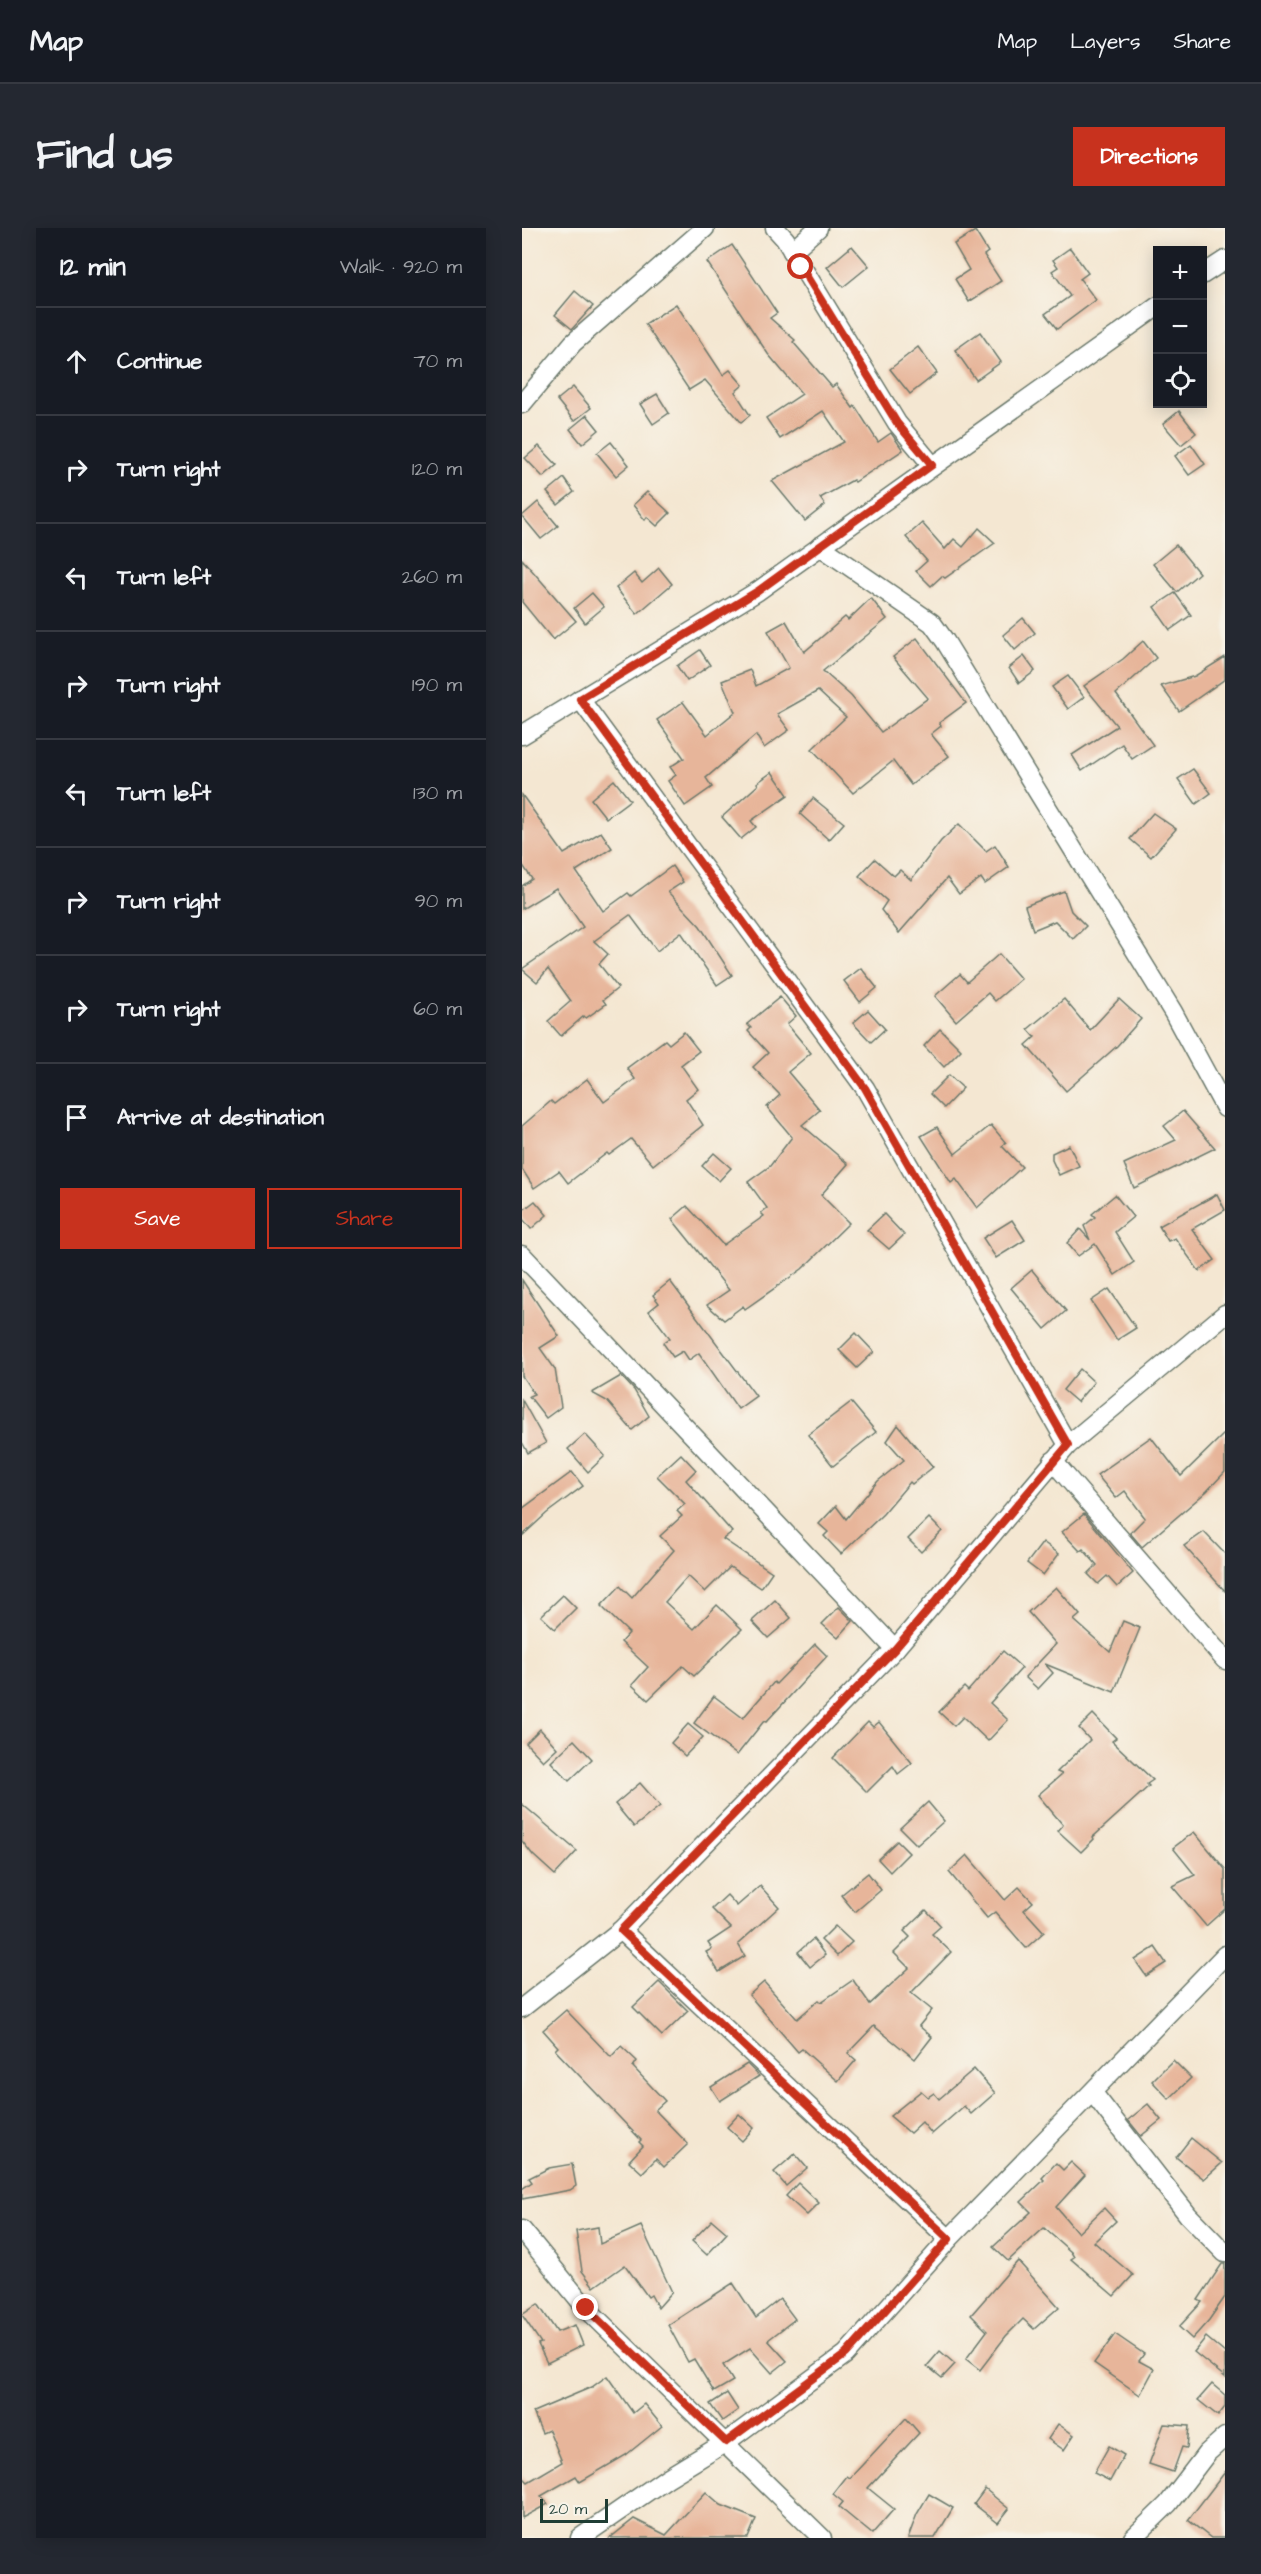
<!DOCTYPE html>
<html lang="en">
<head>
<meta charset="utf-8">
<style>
	body { margin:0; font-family:"Architects Daughter",sans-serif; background:#242831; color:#f1f3f6 }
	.controls { position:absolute; right:18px; top:18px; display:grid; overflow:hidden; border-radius:0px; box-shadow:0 3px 15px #0003 }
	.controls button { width:54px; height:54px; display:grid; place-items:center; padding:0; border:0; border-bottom:2px solid #363941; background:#171b24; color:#f1f3f6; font:30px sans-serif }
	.scale { position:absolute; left:18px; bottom:15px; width:68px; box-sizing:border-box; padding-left:6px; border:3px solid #1f3d34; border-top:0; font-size:16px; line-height:21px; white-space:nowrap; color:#1f3d34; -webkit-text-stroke:4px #f7f3e8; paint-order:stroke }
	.stop { position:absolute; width:18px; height:18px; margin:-14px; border:4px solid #c8321e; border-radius:50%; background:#fff }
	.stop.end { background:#c8321e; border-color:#fff; box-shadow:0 2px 6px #0008 }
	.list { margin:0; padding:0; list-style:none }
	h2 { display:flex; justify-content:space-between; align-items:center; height:78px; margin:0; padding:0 24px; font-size:26px }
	h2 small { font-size:20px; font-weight:400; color:#9ea1a6 }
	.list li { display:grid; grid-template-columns:39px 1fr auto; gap:18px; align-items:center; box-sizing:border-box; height:108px; padding:0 24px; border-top:2px solid #363941 }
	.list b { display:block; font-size:22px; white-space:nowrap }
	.list em { font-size:20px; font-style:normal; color:#9ea1a6 }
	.actions { display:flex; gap:12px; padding:18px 24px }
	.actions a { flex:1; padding:14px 0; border:2px solid #c8321e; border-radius:0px; text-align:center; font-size:21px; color:#c8321e }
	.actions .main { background:#c8321e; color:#fff }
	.icon { flex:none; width:33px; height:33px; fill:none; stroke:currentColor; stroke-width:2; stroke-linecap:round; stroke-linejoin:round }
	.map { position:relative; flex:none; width:703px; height:2310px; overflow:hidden; border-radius:0px }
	header { display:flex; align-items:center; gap:36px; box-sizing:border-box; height:84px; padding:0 30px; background:#171b24; border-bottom:2px solid #363941 }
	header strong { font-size:28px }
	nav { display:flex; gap:33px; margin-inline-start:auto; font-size:21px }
	.intro { display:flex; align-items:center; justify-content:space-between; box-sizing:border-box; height:144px; padding:0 36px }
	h1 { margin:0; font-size:42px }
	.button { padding:15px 27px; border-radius:0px; background:#c8321e; color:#fff; font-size:21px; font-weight:700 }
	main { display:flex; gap:36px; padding:0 36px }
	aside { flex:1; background:#171b24; border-radius:0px; box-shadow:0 3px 15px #0003 }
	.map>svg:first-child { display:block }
</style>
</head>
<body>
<header>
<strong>Map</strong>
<nav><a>Map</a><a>Layers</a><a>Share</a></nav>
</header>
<div class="intro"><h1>Find us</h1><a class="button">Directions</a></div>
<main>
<aside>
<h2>12 min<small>Walk · 920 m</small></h2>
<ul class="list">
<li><svg class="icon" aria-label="ahead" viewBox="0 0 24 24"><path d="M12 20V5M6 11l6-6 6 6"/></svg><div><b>Continue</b></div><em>70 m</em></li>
<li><svg class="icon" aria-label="right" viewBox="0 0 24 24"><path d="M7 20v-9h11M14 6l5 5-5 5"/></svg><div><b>Turn right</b></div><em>120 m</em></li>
<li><svg class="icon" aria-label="left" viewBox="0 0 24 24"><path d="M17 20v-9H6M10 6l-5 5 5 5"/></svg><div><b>Turn left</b></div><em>260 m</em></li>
<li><svg class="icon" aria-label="right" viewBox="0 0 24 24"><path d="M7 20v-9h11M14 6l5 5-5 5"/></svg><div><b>Turn right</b></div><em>190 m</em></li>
<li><svg class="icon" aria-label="left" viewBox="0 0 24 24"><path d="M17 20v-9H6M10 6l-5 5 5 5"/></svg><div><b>Turn left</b></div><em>130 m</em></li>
<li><svg class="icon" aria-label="right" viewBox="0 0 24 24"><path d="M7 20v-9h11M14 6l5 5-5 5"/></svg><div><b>Turn right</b></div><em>90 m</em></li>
<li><svg class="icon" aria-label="right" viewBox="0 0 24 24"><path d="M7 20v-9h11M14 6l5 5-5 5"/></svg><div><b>Turn right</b></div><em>60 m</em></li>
<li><svg class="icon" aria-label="arrive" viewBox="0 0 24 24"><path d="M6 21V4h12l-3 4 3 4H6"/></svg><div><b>Arrive at destination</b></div></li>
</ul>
<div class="actions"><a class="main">Save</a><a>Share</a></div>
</aside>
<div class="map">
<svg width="703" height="2310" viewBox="0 0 703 2310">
	<rect width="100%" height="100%" fill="#f7f3e8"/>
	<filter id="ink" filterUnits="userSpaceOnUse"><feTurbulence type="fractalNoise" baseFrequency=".0167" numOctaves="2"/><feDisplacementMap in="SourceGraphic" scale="12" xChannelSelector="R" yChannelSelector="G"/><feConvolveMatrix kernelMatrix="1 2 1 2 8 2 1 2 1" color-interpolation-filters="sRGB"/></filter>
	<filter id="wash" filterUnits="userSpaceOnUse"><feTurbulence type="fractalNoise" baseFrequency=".008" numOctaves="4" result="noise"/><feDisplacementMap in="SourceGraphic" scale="24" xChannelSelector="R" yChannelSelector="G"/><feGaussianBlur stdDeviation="1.35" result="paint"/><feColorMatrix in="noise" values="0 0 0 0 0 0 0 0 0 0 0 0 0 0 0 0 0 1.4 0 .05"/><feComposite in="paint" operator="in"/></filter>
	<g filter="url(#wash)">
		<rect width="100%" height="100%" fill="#f4e7d2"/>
		<g id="blocks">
			<g fill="#e7b59a">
				<path d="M453,3L466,24L462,27L479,53L447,74L433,51L447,42L432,16Z"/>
				<path d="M210,17L255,85L248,90L273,112L271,114L310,159L314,156L331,180L333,178L356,214L369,205L381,222L333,254L331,252L298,270L303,277L283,293L250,253L322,214L301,183L258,211L244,190L280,166L246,126L185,34Z"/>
				<path d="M330,18L347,38L321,59L305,39Z"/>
				<path d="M548,20L566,45L558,51L574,72L535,101L523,86L548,68L530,43L536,39L531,32Z"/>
				<path d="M53,63L71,78L50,101L33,87Z"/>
				<path d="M154,76L201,147L208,142L221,157L213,164L228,187L219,194L183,152L167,162L123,96Z"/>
				<path d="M458,104L479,134L454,152L433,122Z"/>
				<path d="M396,119L415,145L388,166L368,141Z"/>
				<path d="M51,159L69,180L52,193L35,172Z"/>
				<path d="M135,166L147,185L131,196L118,176Z"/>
				<path d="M657,183L674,205L659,217L641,196Z"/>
				<path d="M65,187L77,202L60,216L48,201Z"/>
				<path d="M89,214L107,237L94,248L75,225Z"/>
				<path d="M669,216L683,236L667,247L653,228Z"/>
				<path d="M17,218L35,237L21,249L3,230Z"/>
				<path d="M42,250L52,264L36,277L25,264Z"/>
				<path d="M125,264L148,285L135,298L125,289L123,292L111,277Z"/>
				<path d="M16,274L36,298L19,311L0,288Z"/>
				<path d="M400,295L423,321L432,311L441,319L457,300L473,315L423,350L420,348L409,358L394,343L405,333L384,309Z"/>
				<path d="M654,317L677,345L655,364L631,336Z"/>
				<path d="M0,331L54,393L31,412L0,374Z"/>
				<path d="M137,340L150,356L115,386L94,360L112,345L120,355Z"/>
				<path d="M70,365L82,379L63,395L52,380Z"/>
				<path d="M653,365L669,387L648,402L632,379Z"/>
				<path d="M349,370L365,391L301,443L329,468L359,504L406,470L371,429L395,410L444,475L417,495L419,498L409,506L427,528L389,557L371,533L331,565L290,521L324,489L296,463L255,486L267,502L242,520L234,507L184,550L190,559L163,578L146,553L154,547L148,539L162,530L135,492L161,474L185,507L213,484L200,453L228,442L234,458L267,440L246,403L264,393L282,424L323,389L326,392Z"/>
				<path d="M501,390L513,405L493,422L481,407Z"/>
				<path d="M621,413L634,430L594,466L631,517L610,531L600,516L560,543L550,527L595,498L562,458L601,431Z"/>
				<path d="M178,422L188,437L165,453L155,438Z"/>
				<path d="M502,428L513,443L497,455L487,440Z"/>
				<path d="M703,429V451L657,483L639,458L673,448Z"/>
				<path d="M546,448L562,469L546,481L530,459Z"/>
				<path d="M671,541L689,565L674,576L656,551Z"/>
				<path d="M250,544L266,567L229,593L234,599L219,611L200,589L236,557L235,555Z"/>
				<path d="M92,552L108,572L84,590L69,571Z"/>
				<path d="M0,567L42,626L79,604L90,620L54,643L81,683L106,665L109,668L150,638L161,654L146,664L178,698L210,747L195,757L159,704L135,723L108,687L72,713L86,726L77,736L96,760L81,772L84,776L64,790L62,788L39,808L26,793L49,773L26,741L15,754L0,741L61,699L34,660L0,681V658L10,651L0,636Z"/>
				<path d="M291,570L322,595L307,612L278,586Z"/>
				<path d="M631,585L654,601L629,629L608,611Z"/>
				<path d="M437,596L464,623L473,617L487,639L463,656L459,650L437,666L425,650L377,705L359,682L365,673L337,648L353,631L372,648L378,642L389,652L419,613Z"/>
				<path d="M542,663L549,683L564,698L551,711L533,693L511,702L503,678Z"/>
				<path d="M477,726L499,751L473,773L466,765L434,793L413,768L438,746L445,754Z"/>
				<path d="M339,740L355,760L338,774L322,753Z"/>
				<path d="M258,769L274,788L265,796L289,825L266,844L298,882L280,897L326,936L299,967L327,995L280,1041L223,1081L221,1078L202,1092L185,1077L207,1062L150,991L165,978L201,1017L242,988L239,985L245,980L226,954L248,938L270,909L245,879L258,867L231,839L246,825L226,803L229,800L225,796Z"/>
				<path d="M542,771L568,802L597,771L619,791L595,818L544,863L504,817L513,809L506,801Z"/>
				<path d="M346,782L363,801L349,814L331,795Z"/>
				<path d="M418,801L439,822L422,839L402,818Z"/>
				<path d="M162,804L177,823L159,837L176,861L164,871L181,897L131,937L109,911L87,927L85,925L46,955L37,943L12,960L0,941V898L29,873L32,876L65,851L82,874L113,851L105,840L143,812L147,816Z"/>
				<path d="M427,847L441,860L422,880L408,866Z"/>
				<path d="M661,883L693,920L612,960L602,936L654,912L642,898Z"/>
				<path d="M469,897L484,915L480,918L500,939L455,980L434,951L429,955L399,908L415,899L433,926Z"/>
				<path d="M547,917L557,938L537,947L530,932V925Z"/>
				<path d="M192,925L209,940L197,953L180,938Z"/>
				<path d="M695,966L703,982L670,1001L693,1032L677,1043L653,1010L646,1013L637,998Z"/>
				<path d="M593,967L611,989L593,1004L612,1034L593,1047L573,1016L556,1028L545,1015L558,1001L568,1012L562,998L573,989L570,986Z"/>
				<path d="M13,973L25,987L9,1001L0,990V983Z"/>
				<path d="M362,986L382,1007L367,1021L345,1002Z"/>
				<path d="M490,992L503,1012L474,1030L461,1010Z"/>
				<path d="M510,1042L544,1083L523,1101L489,1060Z"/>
				<path d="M0,1052L37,1108L18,1120L33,1141L39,1179L24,1190L7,1168L12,1166L0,1148Z"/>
				<path d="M148,1053L234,1168L216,1181L177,1125L167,1132L161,1123L151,1129L141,1115L148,1110L127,1083L137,1075L131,1067Z"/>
				<path d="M587,1061L614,1100L595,1112L569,1073Z"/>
				<path d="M334,1105L352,1124L335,1140L317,1122Z"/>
				<path d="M558,1141L572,1154L555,1174L541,1162Z"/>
				<path d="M99,1148L112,1162L127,1188L110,1202L85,1173L70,1165Z"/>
				<path d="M0,1172L24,1215L6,1225L0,1214Z"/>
				<path d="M329,1174L354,1204L311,1238L286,1207Z"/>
				<path d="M376,1197L411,1239L390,1256L388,1254L361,1286L319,1326L302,1308L306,1304L297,1296L314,1278L324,1291L356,1253L382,1232L365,1213Z"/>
				<path d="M703,1205V1244L685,1263L620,1319L608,1305L623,1290L603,1263L594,1270L575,1247L629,1209L659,1248Z"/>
				<path d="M63,1206L83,1228L66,1244L46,1221Z"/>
				<path d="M159,1226L174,1242L164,1252L210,1304L201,1311L250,1344L239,1360L208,1339L183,1364L166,1348L143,1374L172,1401L195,1377L220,1401L172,1448L161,1438L126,1472L110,1457L126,1439L99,1414L107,1405L79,1378L98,1358L110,1370L152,1322L138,1308L160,1288L155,1283L163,1276L135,1248Z"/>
				<path d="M50,1244L61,1258L25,1285L0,1308V1281Z"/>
				<path d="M562,1286L611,1345L595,1359L585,1348L576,1356L566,1346L575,1337L561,1321L558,1323L540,1304Z"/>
				<path d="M407,1290L420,1303L399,1324L386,1311Z"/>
				<path d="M682,1304L703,1326V1363L662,1318Z"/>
				<path d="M521,1314L537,1326L521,1347L505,1335Z"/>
				<path d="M534,1359L558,1387L552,1392L588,1424L601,1393L618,1400L592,1464L523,1436L531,1445L516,1461L503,1449L534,1416L506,1384Z"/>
				<path d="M41,1367L54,1380L33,1401L19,1388Z"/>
				<path d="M253,1372L269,1390L246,1410L230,1393Z"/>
				<path d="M317,1379L331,1393L316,1410L300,1396Z"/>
				<path d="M293,1416L305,1428L244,1494L242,1493L215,1527L172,1495L192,1468L221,1490L252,1454L254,1456Z"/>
				<path d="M481,1423L500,1440L468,1475L486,1492L466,1513L441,1489L432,1498L417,1484L442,1459L446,1463Z"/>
				<path d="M571,1486L594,1510L590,1513L631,1552L625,1556L627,1558L571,1609L572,1611L559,1624L536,1603L541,1597L516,1567L540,1546L535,1544L568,1512L557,1500Z"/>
				<path d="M346,1494L351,1499L357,1494L390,1535L376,1546L371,1538L345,1564L311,1530Z"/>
				<path d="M166,1496L181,1509L163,1528L149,1515Z"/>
				<path d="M18,1501L35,1520L21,1533L4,1515Z"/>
				<path d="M52,1512L70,1531L47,1553L29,1534Z"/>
				<path d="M118,1555L138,1578L112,1599L93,1576Z"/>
				<path d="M406,1574L422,1593L395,1617L378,1600Z"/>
				<path d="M0,1576L55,1623L33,1647L11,1627L0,1613Z"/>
				<path d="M672,1604L703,1641V1681L684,1698L650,1658L673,1647L651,1620Z"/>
				<path d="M375,1613L387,1625L368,1644L356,1631Z"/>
				<path d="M445,1627L483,1672L497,1659L511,1674L502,1682L522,1704L504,1720L473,1684L465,1690L427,1644Z"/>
				<path d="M346,1645L359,1662L333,1684L319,1667Z"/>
				<path d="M238,1658L257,1679L216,1716L223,1728L197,1744L184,1724L190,1721L186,1715L209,1700L190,1681L205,1667L215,1678Z"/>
				<path d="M404,1682L419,1698L410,1706L429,1724L389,1765L410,1782L397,1798L410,1809L393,1831L352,1798L326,1825L334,1832L316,1853L280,1821L276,1824L227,1767L242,1754L275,1791L297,1772L299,1774L331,1752L348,1776L387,1740L372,1725L388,1709L382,1703Z"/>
				<path d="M313,1698L330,1714L315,1728L299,1712Z"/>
				<path d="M291,1711L303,1727L288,1739L276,1724Z"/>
				<path d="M633,1719L644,1735L624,1748L613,1732Z"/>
				<path d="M137,1754L166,1783L140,1808L111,1779Z"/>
				<path d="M44,1782L89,1829L99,1818L115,1833L111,1839L143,1873L133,1882L166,1916L142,1939L134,1931L120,1945L107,1933L121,1918L117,1914L119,1912L33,1822L36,1819L21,1802Z"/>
				<path d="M651,1832L669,1850L647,1871L630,1853Z"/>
				<path d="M225,1836L237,1848L198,1873L189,1859Z"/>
				<path d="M452,1841L473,1865L449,1886L442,1878L410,1906L400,1894L388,1905L368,1888L399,1863L406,1869L412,1865L417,1871Z"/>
				<path d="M626,1876L639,1892L619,1908L606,1892Z"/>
				<path d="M217,1886L232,1900L220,1913L205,1899Z"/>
				<path d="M669,1910L700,1935L682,1951L654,1929Z"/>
				<path d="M273,1926L285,1940L264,1958L252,1944Z"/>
				<path d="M549,1934L563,1947L534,1979L556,2005L582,1980L594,1993L572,2014L611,2047L592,2068L549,2031L552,2029L549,2024L522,2000L486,2033L471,2019L509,1984L499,1974L522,1952L520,1950L534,1935L541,1942Z"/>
				<path d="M50,1936L54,1958L48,1962L0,1971V1961L10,1954L7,1950L27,1940Z"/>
				<path d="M276,1955L297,1975L285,1987L264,1968Z"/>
				<path d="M190,1992L205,2005L185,2027L170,2013Z"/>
				<path d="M119,1998L150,2064L136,2080L129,2067L126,2069L103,2037L72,2059L60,2043L54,2003L76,1999L78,2016Z"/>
				<path d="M496,2033L537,2079L512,2101L501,2091L484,2108L458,2142L444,2131L465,2103L449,2087Z"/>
				<path d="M700,2036H703V2069L687,2092L670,2111L657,2099L680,2074L676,2072Z"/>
				<path d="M211,2055L234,2090L258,2071L273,2091L246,2112L265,2133L250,2145L228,2120L201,2137L211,2153L192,2164L172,2131L166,2134L146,2097Z"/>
				<path d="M16,2076L35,2104L53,2097L61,2117L25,2135L16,2116L19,2115L0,2087Z"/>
				<path d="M593,2106L622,2126L617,2133L632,2141L618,2167L572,2135Z"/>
				<path d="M684,2109L703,2125V2149L672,2124Z"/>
				<path d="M418,2123L433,2136L420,2150L405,2138Z"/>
				<path d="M85,2148L111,2185L122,2176L140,2198L104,2227L58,2254L54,2248L19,2268L26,2276L0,2290V2248L6,2254L40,2234L27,2202L20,2205L11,2184L70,2159Z"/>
				<path d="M690,2156L703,2167V2179L696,2188L676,2172Z"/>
				<path d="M205,2165L216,2182L200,2193L188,2176Z"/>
				<path d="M384,2190L397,2205L346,2260L372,2281L350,2306L317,2279L321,2274L311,2266L325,2248L328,2250Z"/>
				<path d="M536,2196L552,2207L542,2222L526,2211Z"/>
				<path d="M642,2196L667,2198L665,2220L660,2219L651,2244L627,2236Z"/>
				<path d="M587,2218L602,2227L588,2253L572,2245Z"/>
				<path d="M703,2244V2310H689L666,2292Z"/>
				<path d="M463,2261L487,2281L476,2295L452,2276Z"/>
				<path d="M184,2264L199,2277L234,2291L226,2310H88L112,2291L144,2307Z"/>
				<path d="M407,2266L431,2280L413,2310H386L395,2286Z"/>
			</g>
		</g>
	</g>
	<g filter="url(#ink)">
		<use href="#blocks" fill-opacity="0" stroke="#6a786b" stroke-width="1.5"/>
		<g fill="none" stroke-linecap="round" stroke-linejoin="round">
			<g stroke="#6a786b" stroke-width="21">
				<g id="minor">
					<path d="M253,0L263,11L375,195L410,237"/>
					<path d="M270,23L296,0"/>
					<path d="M680,47L703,32"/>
					<path d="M0,176L51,115L183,0"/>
					<path d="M298,318L410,395L423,413L651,784L703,880"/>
					<path d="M58,471L343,860L546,1217"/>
					<path d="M0,507L236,363L636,78"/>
					<path d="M0,1027L373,1421"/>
					<path d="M531,1233L703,1432"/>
					<path d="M99,1702L427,2011"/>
					<path d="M0,1780L99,1702L373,1421L546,1217L703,1086"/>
					<path d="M571,1865L666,1987L703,2025"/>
					<path d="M0,2002L64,2080L300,2310"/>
					<path d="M58,2310L145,2250L204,2214L324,2126L427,2011L703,1727"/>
					<path d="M611,2310L646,2276L685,2225L703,2209"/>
				</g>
			</g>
			<use href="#minor" stroke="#fff" stroke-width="18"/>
		</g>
	</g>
	<g fill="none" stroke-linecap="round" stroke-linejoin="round" filter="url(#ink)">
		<path stroke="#c8321e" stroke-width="8" d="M64,2080L204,2214L324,2126L427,2011L99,1702L373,1421L546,1217L343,860L58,471L236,363L410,237L375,195L279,39"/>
	</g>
</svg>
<div class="controls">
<button>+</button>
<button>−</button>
<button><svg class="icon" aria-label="locate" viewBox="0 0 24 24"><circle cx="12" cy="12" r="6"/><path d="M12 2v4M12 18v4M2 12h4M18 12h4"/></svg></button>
</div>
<div class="scale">20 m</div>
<div class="stop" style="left:279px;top:39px"></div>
<div class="stop end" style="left:64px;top:2080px"></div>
</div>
</main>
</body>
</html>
